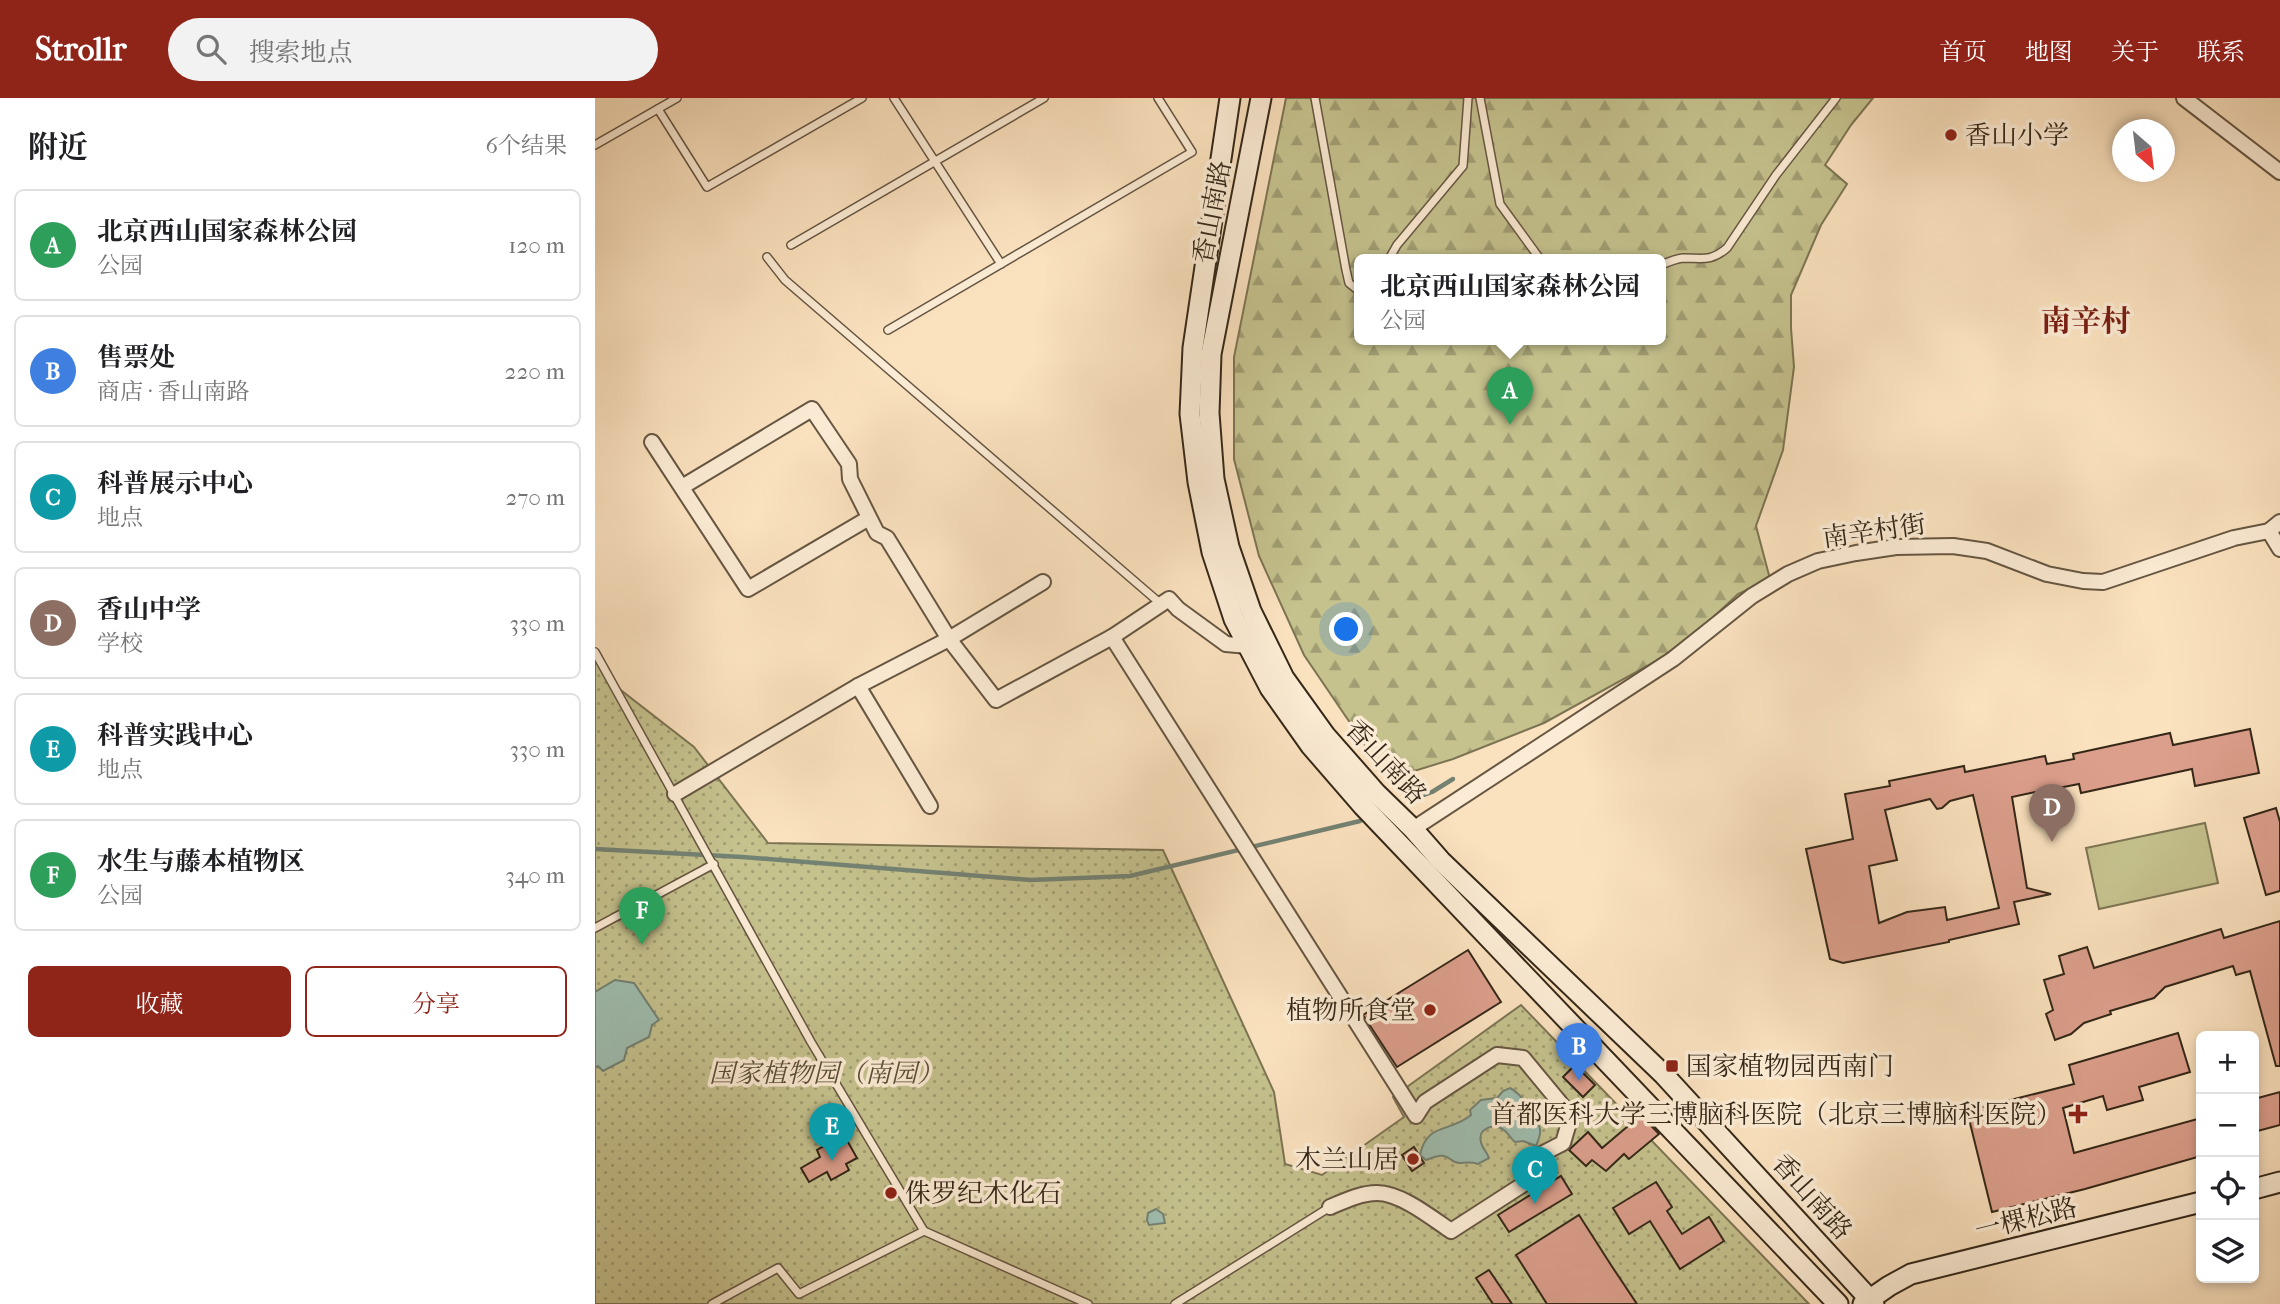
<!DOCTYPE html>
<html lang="zh">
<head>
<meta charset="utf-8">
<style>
	body { margin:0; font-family:"IM FELL French Canon","Noto Serif SC",serif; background:#f2f2f2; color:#202124 }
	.controls { position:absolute; right:21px; bottom:21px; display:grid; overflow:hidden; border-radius:10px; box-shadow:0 4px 10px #0003 }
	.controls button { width:63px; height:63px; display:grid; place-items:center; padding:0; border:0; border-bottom:2px solid #e0e0e0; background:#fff; color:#202124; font:35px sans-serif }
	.compass { position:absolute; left:1517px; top:21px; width:63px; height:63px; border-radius:50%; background:#fff; box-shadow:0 4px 10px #0003; rotate:152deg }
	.you { position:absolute; left:752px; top:532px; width:24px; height:24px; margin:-18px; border:5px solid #fff; border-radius:50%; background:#1a73e8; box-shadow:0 0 0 10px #1a73e833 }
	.badge { display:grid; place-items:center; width:46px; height:46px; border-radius:50%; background:#8f2418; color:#fff; font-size:23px; font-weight:700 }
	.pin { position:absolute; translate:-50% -58px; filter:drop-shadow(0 2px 4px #0008) }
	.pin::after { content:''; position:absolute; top:37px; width:24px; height:21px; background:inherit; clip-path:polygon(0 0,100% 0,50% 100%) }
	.popup { position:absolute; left:759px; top:156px; width:312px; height:91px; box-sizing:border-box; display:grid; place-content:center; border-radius:10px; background:#fff; filter:drop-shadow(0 2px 5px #0005); font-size:23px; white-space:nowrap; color:#757577 }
	.popup b { font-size:26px; color:#202124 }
	.popup::after { content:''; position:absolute; left:50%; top:100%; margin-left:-14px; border:14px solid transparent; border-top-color:#fff }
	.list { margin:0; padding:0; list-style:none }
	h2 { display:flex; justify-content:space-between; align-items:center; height:91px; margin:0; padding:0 28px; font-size:30px }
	h2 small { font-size:23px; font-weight:400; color:#757577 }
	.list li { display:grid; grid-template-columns:46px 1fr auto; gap:21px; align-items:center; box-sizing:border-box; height:112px; margin:0 14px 14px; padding:0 14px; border:2px solid #e0e0e0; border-radius:10px }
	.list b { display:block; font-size:26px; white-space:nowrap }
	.list p { margin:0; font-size:23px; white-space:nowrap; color:#757577 }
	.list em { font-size:23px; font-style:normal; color:#757577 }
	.actions { display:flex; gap:14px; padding:21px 28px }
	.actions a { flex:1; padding:16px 0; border:2px solid #8f2418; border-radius:10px; text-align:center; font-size:24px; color:#8f2418 }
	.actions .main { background:#8f2418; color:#fff }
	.icon { flex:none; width:38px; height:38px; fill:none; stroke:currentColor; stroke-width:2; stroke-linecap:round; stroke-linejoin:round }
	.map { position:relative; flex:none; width:1685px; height:1206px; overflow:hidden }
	header { display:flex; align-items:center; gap:42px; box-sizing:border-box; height:98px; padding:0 35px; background:#8f2418; color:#fff }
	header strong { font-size:33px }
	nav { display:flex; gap:38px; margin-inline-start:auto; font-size:24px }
	.search { width:490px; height:63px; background:#f2f2f2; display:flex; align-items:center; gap:18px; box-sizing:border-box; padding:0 24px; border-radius:38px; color:#757577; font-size:26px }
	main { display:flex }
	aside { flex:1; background:#fff }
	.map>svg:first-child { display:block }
</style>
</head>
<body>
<header>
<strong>Strollr</strong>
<div class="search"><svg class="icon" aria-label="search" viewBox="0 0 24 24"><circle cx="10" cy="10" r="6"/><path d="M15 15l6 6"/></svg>搜索地点</div>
<nav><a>首页</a><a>地图</a><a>关于</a><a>联系</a></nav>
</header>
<main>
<aside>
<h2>附近<small>6个结果</small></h2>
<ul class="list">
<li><span class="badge" style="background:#2e9e5b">A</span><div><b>北京西山国家森林公园</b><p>公园</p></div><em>120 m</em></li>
<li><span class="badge" style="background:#3f7fe0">B</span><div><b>售票处</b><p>商店 · 香山南路</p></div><em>220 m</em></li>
<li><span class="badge" style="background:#0f9aa8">C</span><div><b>科普展示中心</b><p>地点</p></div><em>270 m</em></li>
<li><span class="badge" style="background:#8d6e63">D</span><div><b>香山中学</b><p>学校</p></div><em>330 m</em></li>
<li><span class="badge" style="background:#0f9aa8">E</span><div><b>科普实践中心</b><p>地点</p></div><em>330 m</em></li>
<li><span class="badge" style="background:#2e9e5b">F</span><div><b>水生与藤本植物区</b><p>公园</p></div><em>340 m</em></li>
</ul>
<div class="actions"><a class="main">收藏</a><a>分享</a></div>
</aside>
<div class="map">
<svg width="1685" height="1206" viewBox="0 0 1685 1206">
	<defs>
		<pattern id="forest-firs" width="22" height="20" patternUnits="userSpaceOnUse" patternTransform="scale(1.75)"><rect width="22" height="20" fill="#c5c28e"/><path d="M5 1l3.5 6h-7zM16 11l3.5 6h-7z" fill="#a19e73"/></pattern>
		<pattern id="garden-dots" width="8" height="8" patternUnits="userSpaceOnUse" patternTransform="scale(1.75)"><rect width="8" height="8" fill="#c5c28e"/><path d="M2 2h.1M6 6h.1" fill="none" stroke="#a19e73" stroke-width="1.8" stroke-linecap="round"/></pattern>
	</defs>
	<rect width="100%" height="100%" fill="#fbe2bf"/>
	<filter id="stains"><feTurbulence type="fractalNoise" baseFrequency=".00286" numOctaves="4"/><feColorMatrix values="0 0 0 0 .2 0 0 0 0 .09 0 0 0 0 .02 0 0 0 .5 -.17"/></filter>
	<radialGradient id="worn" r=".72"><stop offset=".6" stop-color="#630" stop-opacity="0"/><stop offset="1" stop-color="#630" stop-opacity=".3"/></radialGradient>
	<path fill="#c5c28e" stroke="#7c7453" stroke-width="2" d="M1610,725L1623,785L1504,811L1491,750Z"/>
	<path fill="url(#forest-firs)" stroke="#7c7453" stroke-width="2" fill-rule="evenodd" d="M691,0H1278L1256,27L1230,67L1252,86L1226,127L1196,197V230L1199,269L1188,352L1161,428L1175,481L1143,496L1113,524L1065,561L949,625L858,661L816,674L796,670L779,660L709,557L664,458L639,361V259ZM764,161H1066V241H764Z"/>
	<path fill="url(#garden-dots)" stroke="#7c7453" stroke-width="2" d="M0,558L18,586L99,649L173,745L568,752L679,994L690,1066L727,1077L809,1019L798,999L926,907L1214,1206H0Z"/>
	<g fill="#9fbeb0" stroke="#748273" stroke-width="2">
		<path d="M20,882L39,885L64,922L57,927L54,939L32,950L29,962L8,973L3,968L0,970V894Z"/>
		<path d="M915,990C926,995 943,1020 945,1031C946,1037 943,1043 941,1048L928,1043L920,1044C916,1041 913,1035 909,1032C899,1024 882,1031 886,1044C887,1050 892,1054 894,1060L883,1066C875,1063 874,1065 866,1065C857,1066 856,1059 849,1058C844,1057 836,1060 831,1062L825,1057C832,1024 855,1035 876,1017L875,1012L886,1002L902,1000L908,993Z"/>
		<path d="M561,1111L568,1116L570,1125L554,1127L552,1122L553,1115Z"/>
	</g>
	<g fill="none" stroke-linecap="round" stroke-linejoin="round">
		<g stroke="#748273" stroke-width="4.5">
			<path d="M818,701L837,694L858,681"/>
			<path d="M0,751L147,759L436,782L535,778L765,723"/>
		</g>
	</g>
	<g fill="#dc9f8c" stroke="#342718" stroke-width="2" fill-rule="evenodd">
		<path d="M1655,631L1664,675L1600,688L1597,671L1486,695L1484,686L1458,691L1450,717L1445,693L1417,699L1432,790L1456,796L1419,804L1424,826L1354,842V844L1248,865L1235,861L1211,751L1258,741L1250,696L1295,688L1294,683L1369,668L1370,674L1450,658L1452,666L1479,661L1478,656L1575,635L1578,647ZM1378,697L1404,810L1352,822L1350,809L1312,814L1284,825L1274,768L1302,762L1290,712L1335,701L1342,711L1347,710L1355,703Z"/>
		<path d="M1681,710L1685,724V793L1671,797L1649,720Z"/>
		<path d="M1685,823V968H1681L1655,873L1641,877L1638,868L1570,889L1559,900L1515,913L1516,916L1489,925L1476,936L1460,942L1451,916L1458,912L1449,882L1469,876L1464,858L1492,849L1499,870L1626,831L1629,840Z"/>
		<path d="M873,852L906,904L802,969L768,917Z"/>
		<path d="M1583,935L1595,974L1544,989L1548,1002L1512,1012L1508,998L1468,1010L1479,1055L1606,1020V1058L1490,1091L1397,1114L1372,1013L1479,986L1474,967Z"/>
		<path d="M980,967L1000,987L988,999L968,979Z"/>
		<path d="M1685,994V1027L1659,1034V1001Z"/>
		<path d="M1046,1017L1064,1036L1034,1061L1029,1056L1011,1073L997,1062L991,1068L974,1052L993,1034L1007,1050Z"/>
		<path d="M249,1037L262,1060L251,1066L254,1072L236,1082L232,1074L214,1084L206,1070L225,1059L222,1052Z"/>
		<path d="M819,1049L829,1065L817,1073L807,1057Z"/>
		<path d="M966,1078L977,1096L914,1134L903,1117Z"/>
		<path d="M1061,1084L1077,1109L1072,1113L1087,1136L1114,1119L1129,1143L1085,1171L1055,1123L1034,1136L1018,1110Z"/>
		<path d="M984,1117L1016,1167L1042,1206H952L921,1157Z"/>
		<path d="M894,1172L917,1206H898L881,1180Z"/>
	</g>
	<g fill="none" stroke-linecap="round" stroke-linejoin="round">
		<g stroke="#665642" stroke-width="10">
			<g id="lane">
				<path d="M299,0L406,166"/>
				<path d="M720,0L751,172L754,185L764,193"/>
				<path d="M885,0L905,106L945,161"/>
				<path d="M63,11L112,89L267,0"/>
				<path d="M0,47L82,0"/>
				<path d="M196,147L449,0"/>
				<path d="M172,159L190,182L566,506"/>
				<path d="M794,161L802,147L868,68L873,0"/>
				<path d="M1066,167C1073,164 1080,161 1088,160C1107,160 1116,164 1132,150L1181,77L1241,0"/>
				<path d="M293,232L597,54L563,0"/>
				<path d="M0,554L216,944L329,1133"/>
				<path d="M0,830L119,766"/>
				<path d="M117,1206L183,1170L204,1196L329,1133L493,1206"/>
				<path d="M580,1206L735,1109"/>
			</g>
		</g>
		<g stroke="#665642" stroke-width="18">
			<g id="street">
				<path d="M1589,0L1685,74"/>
				<path d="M57,344L153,491L274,420"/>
				<path d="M87,389L217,311L254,366L255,381L282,435L292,440L354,541L401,602L517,539L574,501L583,511L631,546L653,548"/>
				<path d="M1674,433L1685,451"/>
				<path d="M517,539L821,1018L830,1004L902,957L928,960L976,1018L968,1045L941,1059L932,1084L856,1133C837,1120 806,1095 782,1095C766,1095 749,1103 735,1109"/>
				<path d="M263,588L335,708"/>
				<path d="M80,696L263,588L354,541L448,484"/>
				<path d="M818,731L1078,561L1157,498L1193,476L1223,463L1261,455L1301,449L1358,448L1392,453L1452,476L1488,483L1508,484L1639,440L1674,433L1685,424"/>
			</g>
		</g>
		<g stroke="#342718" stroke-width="23">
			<g id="secondary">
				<path d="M635,0L598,250L595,316L603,384L617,454L639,521L675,590L716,648L768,708L1243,1206"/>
				<path d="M666,0L616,256L614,315L619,381L634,449L656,513L689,580L730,637L781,695L818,731L846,763L1069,977L1279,1206"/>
				<path d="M1659,1091L1685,1084"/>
				<path d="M1268,1206L1294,1188L1316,1176L1606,1104"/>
			</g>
		</g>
		<use href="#lane" stroke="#fcecd5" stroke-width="7"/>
		<use href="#street" stroke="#fcecd5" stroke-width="14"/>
		<use href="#secondary" stroke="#fcecd5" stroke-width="19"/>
	</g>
	<g fill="#8f2418" stroke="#fcecd5" stroke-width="2.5">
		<circle cx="1356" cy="37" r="7"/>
		<circle cx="835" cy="912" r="7"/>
		<rect x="1070" y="961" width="14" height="14" rx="3.5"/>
		<path d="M1479.5 1005.5h7v7h7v7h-7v7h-7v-7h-7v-7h7z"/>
		<circle cx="818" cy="1061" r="7"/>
		<circle cx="296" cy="1095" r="7"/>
	</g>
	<g text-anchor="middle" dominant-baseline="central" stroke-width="7" stroke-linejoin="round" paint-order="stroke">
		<g font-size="26" fill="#342718" stroke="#fcecd5" text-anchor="start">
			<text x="1370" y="37">香山小学</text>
			<text x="821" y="912" text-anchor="end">植物所食堂</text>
			<text x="1091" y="968">国家植物园西南门</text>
			<text x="1467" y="1016" text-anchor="end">首都医科大学三博脑科医院（北京三博脑科医院）</text>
			<text x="804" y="1061" text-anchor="end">木兰山居</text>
			<text x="310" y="1095">侏罗纪木化石</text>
		</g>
		<g font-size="26" fill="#342718" stroke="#fcecd5">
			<text transform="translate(617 114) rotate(-79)">香山南路</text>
			<text transform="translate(1279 433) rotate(-8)">南辛村街</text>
			<text transform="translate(791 664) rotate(47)">香山南路</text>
			<text transform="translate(1217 1099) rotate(48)">香山南路</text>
			<text transform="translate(1431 1121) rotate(-14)">一棵松路</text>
		</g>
		<g font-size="26" font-style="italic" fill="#584e36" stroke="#fcecd5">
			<text x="231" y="975">国家植物园（南园）</text>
		</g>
		<g font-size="30" font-weight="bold" fill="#7a1f14" stroke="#fcecd5">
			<text x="1491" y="223">南辛村</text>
		</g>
	</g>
	<rect width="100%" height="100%" filter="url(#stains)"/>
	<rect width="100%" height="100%" fill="url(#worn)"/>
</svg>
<div class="controls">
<button>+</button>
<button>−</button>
<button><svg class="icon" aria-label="locate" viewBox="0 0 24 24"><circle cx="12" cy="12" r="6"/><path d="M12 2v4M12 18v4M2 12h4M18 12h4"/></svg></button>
<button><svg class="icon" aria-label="layers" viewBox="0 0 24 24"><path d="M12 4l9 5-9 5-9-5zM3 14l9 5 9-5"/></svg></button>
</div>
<svg class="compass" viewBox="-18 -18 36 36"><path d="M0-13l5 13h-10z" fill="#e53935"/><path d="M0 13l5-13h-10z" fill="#757577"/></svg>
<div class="you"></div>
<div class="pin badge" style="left:915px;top:327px;background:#2e9e5b">A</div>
<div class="popup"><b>北京西山国家森林公园</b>公园</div>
<div class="pin badge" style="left:984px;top:983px;background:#3f7fe0">B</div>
<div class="pin badge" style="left:940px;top:1106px;background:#0f9aa8">C</div>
<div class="pin badge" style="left:1457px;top:744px;background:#8d6e63">D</div>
<div class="pin badge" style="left:237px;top:1063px;background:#0f9aa8">E</div>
<div class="pin badge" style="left:47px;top:847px;background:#2e9e5b">F</div>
</div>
</main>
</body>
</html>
